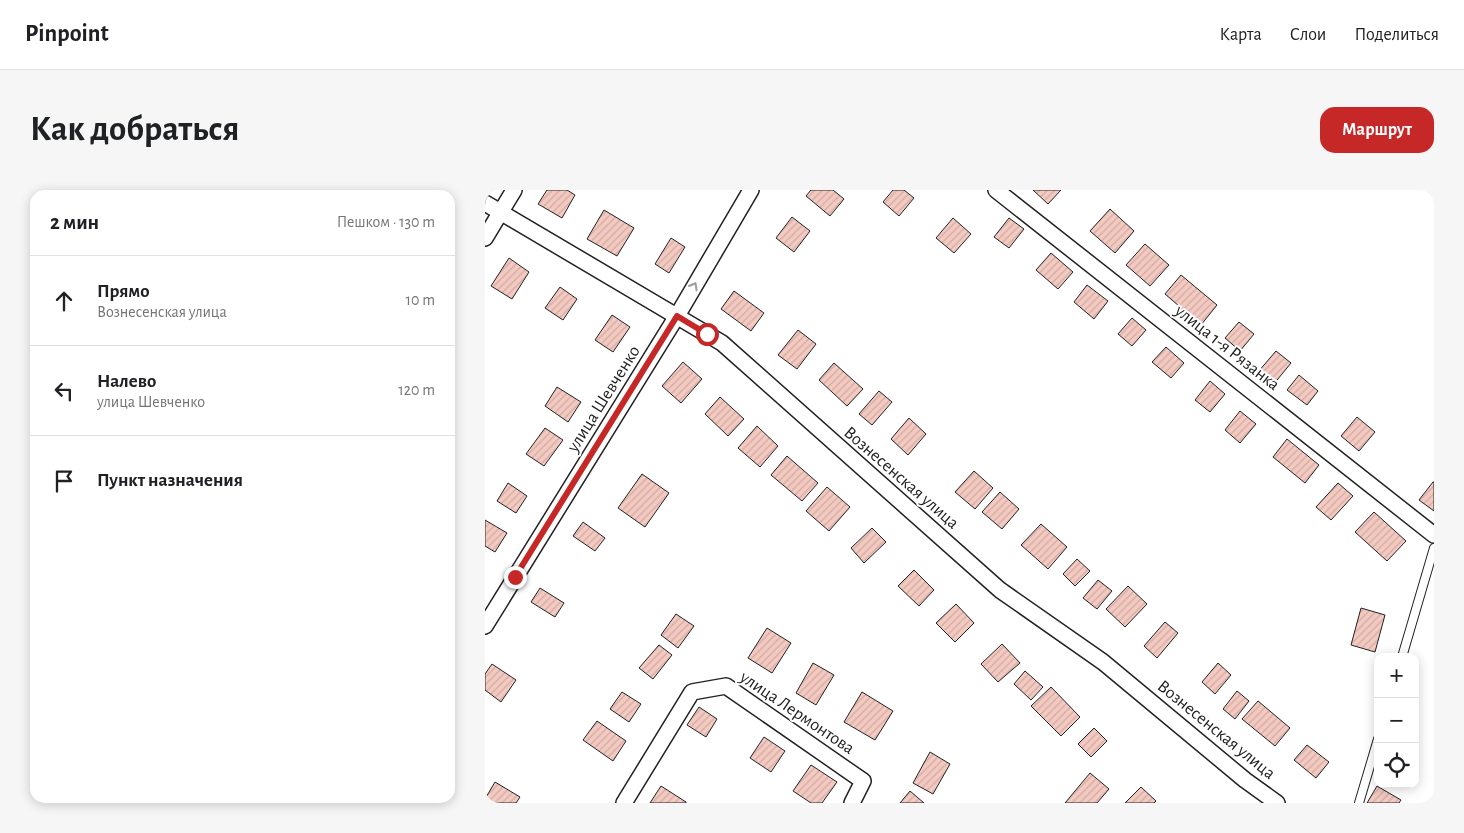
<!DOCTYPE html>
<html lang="ru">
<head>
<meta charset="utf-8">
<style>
	body { margin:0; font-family:"Alegreya Sans",sans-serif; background:#f6f6f6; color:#202124 }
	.controls { position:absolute; right:15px; bottom:15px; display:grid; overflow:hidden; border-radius:10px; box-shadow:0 2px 12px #0003 }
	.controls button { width:45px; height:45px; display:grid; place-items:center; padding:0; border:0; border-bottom:1px solid #e0e0e0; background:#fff; color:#202124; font:25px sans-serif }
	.stop { position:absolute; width:15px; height:15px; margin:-11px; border:4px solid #c62828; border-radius:50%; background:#fff }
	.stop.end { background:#c62828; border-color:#fff; box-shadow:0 1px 5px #0008 }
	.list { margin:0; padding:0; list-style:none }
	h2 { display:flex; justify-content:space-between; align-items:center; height:65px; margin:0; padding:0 20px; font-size:21px }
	h2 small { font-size:16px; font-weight:400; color:#757577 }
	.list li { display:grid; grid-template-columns:32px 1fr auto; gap:15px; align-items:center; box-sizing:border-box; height:90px; padding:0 20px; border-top:1px solid #e0e0e0 }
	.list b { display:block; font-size:19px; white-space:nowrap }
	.list p { margin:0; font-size:16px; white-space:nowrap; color:#757577 }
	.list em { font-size:16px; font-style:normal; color:#757577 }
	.icon { flex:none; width:28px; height:28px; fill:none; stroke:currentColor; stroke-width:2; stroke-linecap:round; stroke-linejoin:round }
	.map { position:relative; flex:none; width:949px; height:613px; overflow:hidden; border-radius:15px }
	header { display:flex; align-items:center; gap:30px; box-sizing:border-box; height:70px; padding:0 25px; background:#fff; border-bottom:1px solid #e0e0e0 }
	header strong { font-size:24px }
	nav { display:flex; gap:28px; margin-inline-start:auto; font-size:18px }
	.intro { display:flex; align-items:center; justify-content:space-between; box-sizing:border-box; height:120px; padding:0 30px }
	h1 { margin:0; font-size:35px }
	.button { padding:12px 22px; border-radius:15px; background:#c62828; color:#fff; font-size:18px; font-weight:700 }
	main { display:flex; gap:30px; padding:0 30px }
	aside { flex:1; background:#fff; border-radius:15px; box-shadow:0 2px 12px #0003 }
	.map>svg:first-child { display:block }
</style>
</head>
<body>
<header>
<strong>Pinpoint</strong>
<nav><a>Карта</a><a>Слои</a><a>Поделиться</a></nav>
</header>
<div class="intro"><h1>Как добраться</h1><a class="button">Маршрут</a></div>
<main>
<aside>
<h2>2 мин<small>Пешком · 130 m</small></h2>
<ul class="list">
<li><svg class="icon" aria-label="ahead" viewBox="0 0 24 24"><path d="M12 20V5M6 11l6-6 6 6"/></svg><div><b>Прямо</b><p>Вознесенская улица</p></div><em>10 m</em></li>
<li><svg class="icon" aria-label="left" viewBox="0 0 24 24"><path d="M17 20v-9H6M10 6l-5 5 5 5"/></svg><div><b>Налево</b><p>улица Шевченко</p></div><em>120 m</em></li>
<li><svg class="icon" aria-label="arrive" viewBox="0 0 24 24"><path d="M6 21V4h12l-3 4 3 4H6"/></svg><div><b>Пункт назначения</b></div></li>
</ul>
</aside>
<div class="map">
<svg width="949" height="613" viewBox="0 0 949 613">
	<defs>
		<pattern id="building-hatch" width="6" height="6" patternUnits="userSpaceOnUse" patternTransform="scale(1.25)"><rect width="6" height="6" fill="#f3c9c0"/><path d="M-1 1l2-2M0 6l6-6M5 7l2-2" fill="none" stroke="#d0aca5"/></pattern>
	</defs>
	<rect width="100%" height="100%" fill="#fff"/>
	<g fill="url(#building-hatch)" stroke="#222">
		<path d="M62,0H82L90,5L77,28L53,14Z"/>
		<path d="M326,0H348L359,9L345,26L321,6Z"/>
		<path d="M408,0H419L429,8L414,26L398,12Z"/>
		<path d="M548,0H576L563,14Z"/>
		<path d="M625,19L649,41L630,63L605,41Z"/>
		<path d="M119,20L149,38L132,66L102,49Z"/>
		<path d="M307,27L325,41L309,62L291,48Z"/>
		<path d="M468,28L486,44L469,63L451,48Z"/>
		<path d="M524,28L539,39L524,58L509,47Z"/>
		<path d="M186,48L200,57L184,83L170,74Z"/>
		<path d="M660,54L684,75L665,96L641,75Z"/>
		<path d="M566,63L588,82L573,99L551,80Z"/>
		<path d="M24,68L44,82L27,109L6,96Z"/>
		<path d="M696,85L732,115L716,135L680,104Z"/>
		<path d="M602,95L623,111L609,129L589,112Z"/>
		<path d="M75,97L92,109L78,130L60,118Z"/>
		<path d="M249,101L279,123L266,141L236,119Z"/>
		<path d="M127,125L145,137L128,162L110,150Z"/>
		<path d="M647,128L661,140L647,156L633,144Z"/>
		<path d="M754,132L769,144L755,161L740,148Z"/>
		<path d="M313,140L331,154L312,179L293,165Z"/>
		<path d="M681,157L699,173L686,188L667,172Z"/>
		<path d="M791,161L806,173L788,195L773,182Z"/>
		<path d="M198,172L217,189L196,213L177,196Z"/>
		<path d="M349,173L378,199L362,216L334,190Z"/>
		<path d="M814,185L833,201L822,215L802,200Z"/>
		<path d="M725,191L740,204L725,222L710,210Z"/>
		<path d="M72,197L96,212L83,232L60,216Z"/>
		<path d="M394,201L407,212L387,235L374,224Z"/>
		<path d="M235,207L259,229L243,246L220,224Z"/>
		<path d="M755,221L771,234L755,253L740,240Z"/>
		<path d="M872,227L890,242L874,261L856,246Z"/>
		<path d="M424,228L441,244L423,265L406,249Z"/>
		<path d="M272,236L293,256L275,277L253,258Z"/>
		<path d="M60,238L78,250L59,276L41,264Z"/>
		<path d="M802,249L834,275L820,293L788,267Z"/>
		<path d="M302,266L333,293L317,311L286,285Z"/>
		<path d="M489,281L508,298L490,319L470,302Z"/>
		<path d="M157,284L184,303L160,337L133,318Z"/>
		<path d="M948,292H949V321L934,310Z"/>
		<path d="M23,293L42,306L31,323L12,311Z"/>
		<path d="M853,293L868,306L846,330L831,317Z"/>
		<path d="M342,297L365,317L344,341L321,321Z"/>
		<path d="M515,302L534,319L517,339L497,322Z"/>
		<path d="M889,322L921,351L902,371L870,342Z"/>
		<path d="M0,330L22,343L10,362L0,356Z"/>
		<path d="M98,332L120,348L110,361L88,346Z"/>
		<path d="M556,334L582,357L563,379L536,355Z"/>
		<path d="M387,338L401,352L379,373L366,358Z"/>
		<path d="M592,369L605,381L590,396L578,384Z"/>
		<path d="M429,380L449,400L434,416L413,396Z"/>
		<path d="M613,390L627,401L612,419L598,408Z"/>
		<path d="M643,396L662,414L640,437L621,419Z"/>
		<path d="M55,398L79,413L70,427L46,412Z"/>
		<path d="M471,414L489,433L470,452L451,433Z"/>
		<path d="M876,418L900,425L890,462L866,455Z"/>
		<path d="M191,424L209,436L193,458L176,445Z"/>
		<path d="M680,432L693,443L672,468L659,456Z"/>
		<path d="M282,438L306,453L287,483L263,468Z"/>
		<path d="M517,454L535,473L513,492L496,474Z"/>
		<path d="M174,455L187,465L168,489L154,478Z"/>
		<path d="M328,473L349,485L331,515L311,503Z"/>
		<path d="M733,473L746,485L730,504L717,492Z"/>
		<path d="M7,474L31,490L16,512L0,500V484Z"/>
		<path d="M540,481L558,497L546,510L529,494Z"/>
		<path d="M566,497L595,527L576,546L546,516Z"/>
		<path d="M752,501L764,511L750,529L738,519Z"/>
		<path d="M137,502L156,514L144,532L125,519Z"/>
		<path d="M377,502L408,521L390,550L359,532Z"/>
		<path d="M773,511L805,538L790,556L757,529Z"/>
		<path d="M214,517L232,529L221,547L202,535Z"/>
		<path d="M112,531L141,551L128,571L98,550Z"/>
		<path d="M609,538L622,551L606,567L593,554Z"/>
		<path d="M279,547L300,561L286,582L265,568Z"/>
		<path d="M822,555L844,572L831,588L809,570Z"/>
		<path d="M445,562L465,574L448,604L428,593Z"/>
		<path d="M326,575L352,592L337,613H326L308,601Z"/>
		<path d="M605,583L624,599L612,613H580Z"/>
		<path d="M10,592L35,607L31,613H6L0,609Z"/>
		<path d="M176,596L201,612V613H165Z"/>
		<path d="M892,596L916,610L914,613H882Z"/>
		<path d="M656,597L671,611L669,613H640Z"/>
		<path d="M425,601L439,613H415Z"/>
	</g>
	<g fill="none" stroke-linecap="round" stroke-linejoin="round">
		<g stroke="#222" stroke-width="10">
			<g id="lane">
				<path d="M917,467L949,358"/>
				<path d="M874,613L893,549"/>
			</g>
		</g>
		<g stroke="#222" stroke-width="18">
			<g id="street">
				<path d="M511,0L949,345"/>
				<path d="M0,13L237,153L515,400L618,472L760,590L792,613"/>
				<path d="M0,48L29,0"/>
				<path d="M0,436L192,126L266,0"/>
				<path d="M139,613L207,502L241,496L378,591L367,613"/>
			</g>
		</g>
		<use href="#lane" stroke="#fff" stroke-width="8"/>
		<use href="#street" stroke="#fff" stroke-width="15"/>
	</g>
	<defs><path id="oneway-chevron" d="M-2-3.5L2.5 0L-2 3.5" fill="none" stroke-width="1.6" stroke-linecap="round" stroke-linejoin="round" transform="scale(1.25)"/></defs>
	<use stroke="#9c9c9c" href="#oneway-chevron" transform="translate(209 96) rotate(-60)"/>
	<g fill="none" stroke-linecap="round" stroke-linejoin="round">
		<path stroke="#c62828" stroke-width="6" d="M30,387L192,126L222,144"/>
	</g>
	<g text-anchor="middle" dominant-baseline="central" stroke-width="4" stroke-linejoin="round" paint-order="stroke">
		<g font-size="18" fill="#222" stroke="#fff">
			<text transform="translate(742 158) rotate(38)">улица 1-я Рязанка</text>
			<text transform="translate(119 209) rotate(-58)">улица Шевченко</text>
			<text transform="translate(416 288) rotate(41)">Вознесенская улица</text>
			<text transform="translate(312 523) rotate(34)">улица Лермонтова</text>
			<text transform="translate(731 540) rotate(39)">Вознесенская улица</text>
		</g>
	</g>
</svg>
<div class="controls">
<button>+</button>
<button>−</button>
<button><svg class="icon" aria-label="locate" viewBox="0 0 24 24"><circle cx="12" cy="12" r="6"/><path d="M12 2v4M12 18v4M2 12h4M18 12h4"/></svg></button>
</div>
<div class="stop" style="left:222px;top:144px"></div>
<div class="stop end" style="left:30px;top:387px"></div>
</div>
</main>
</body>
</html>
